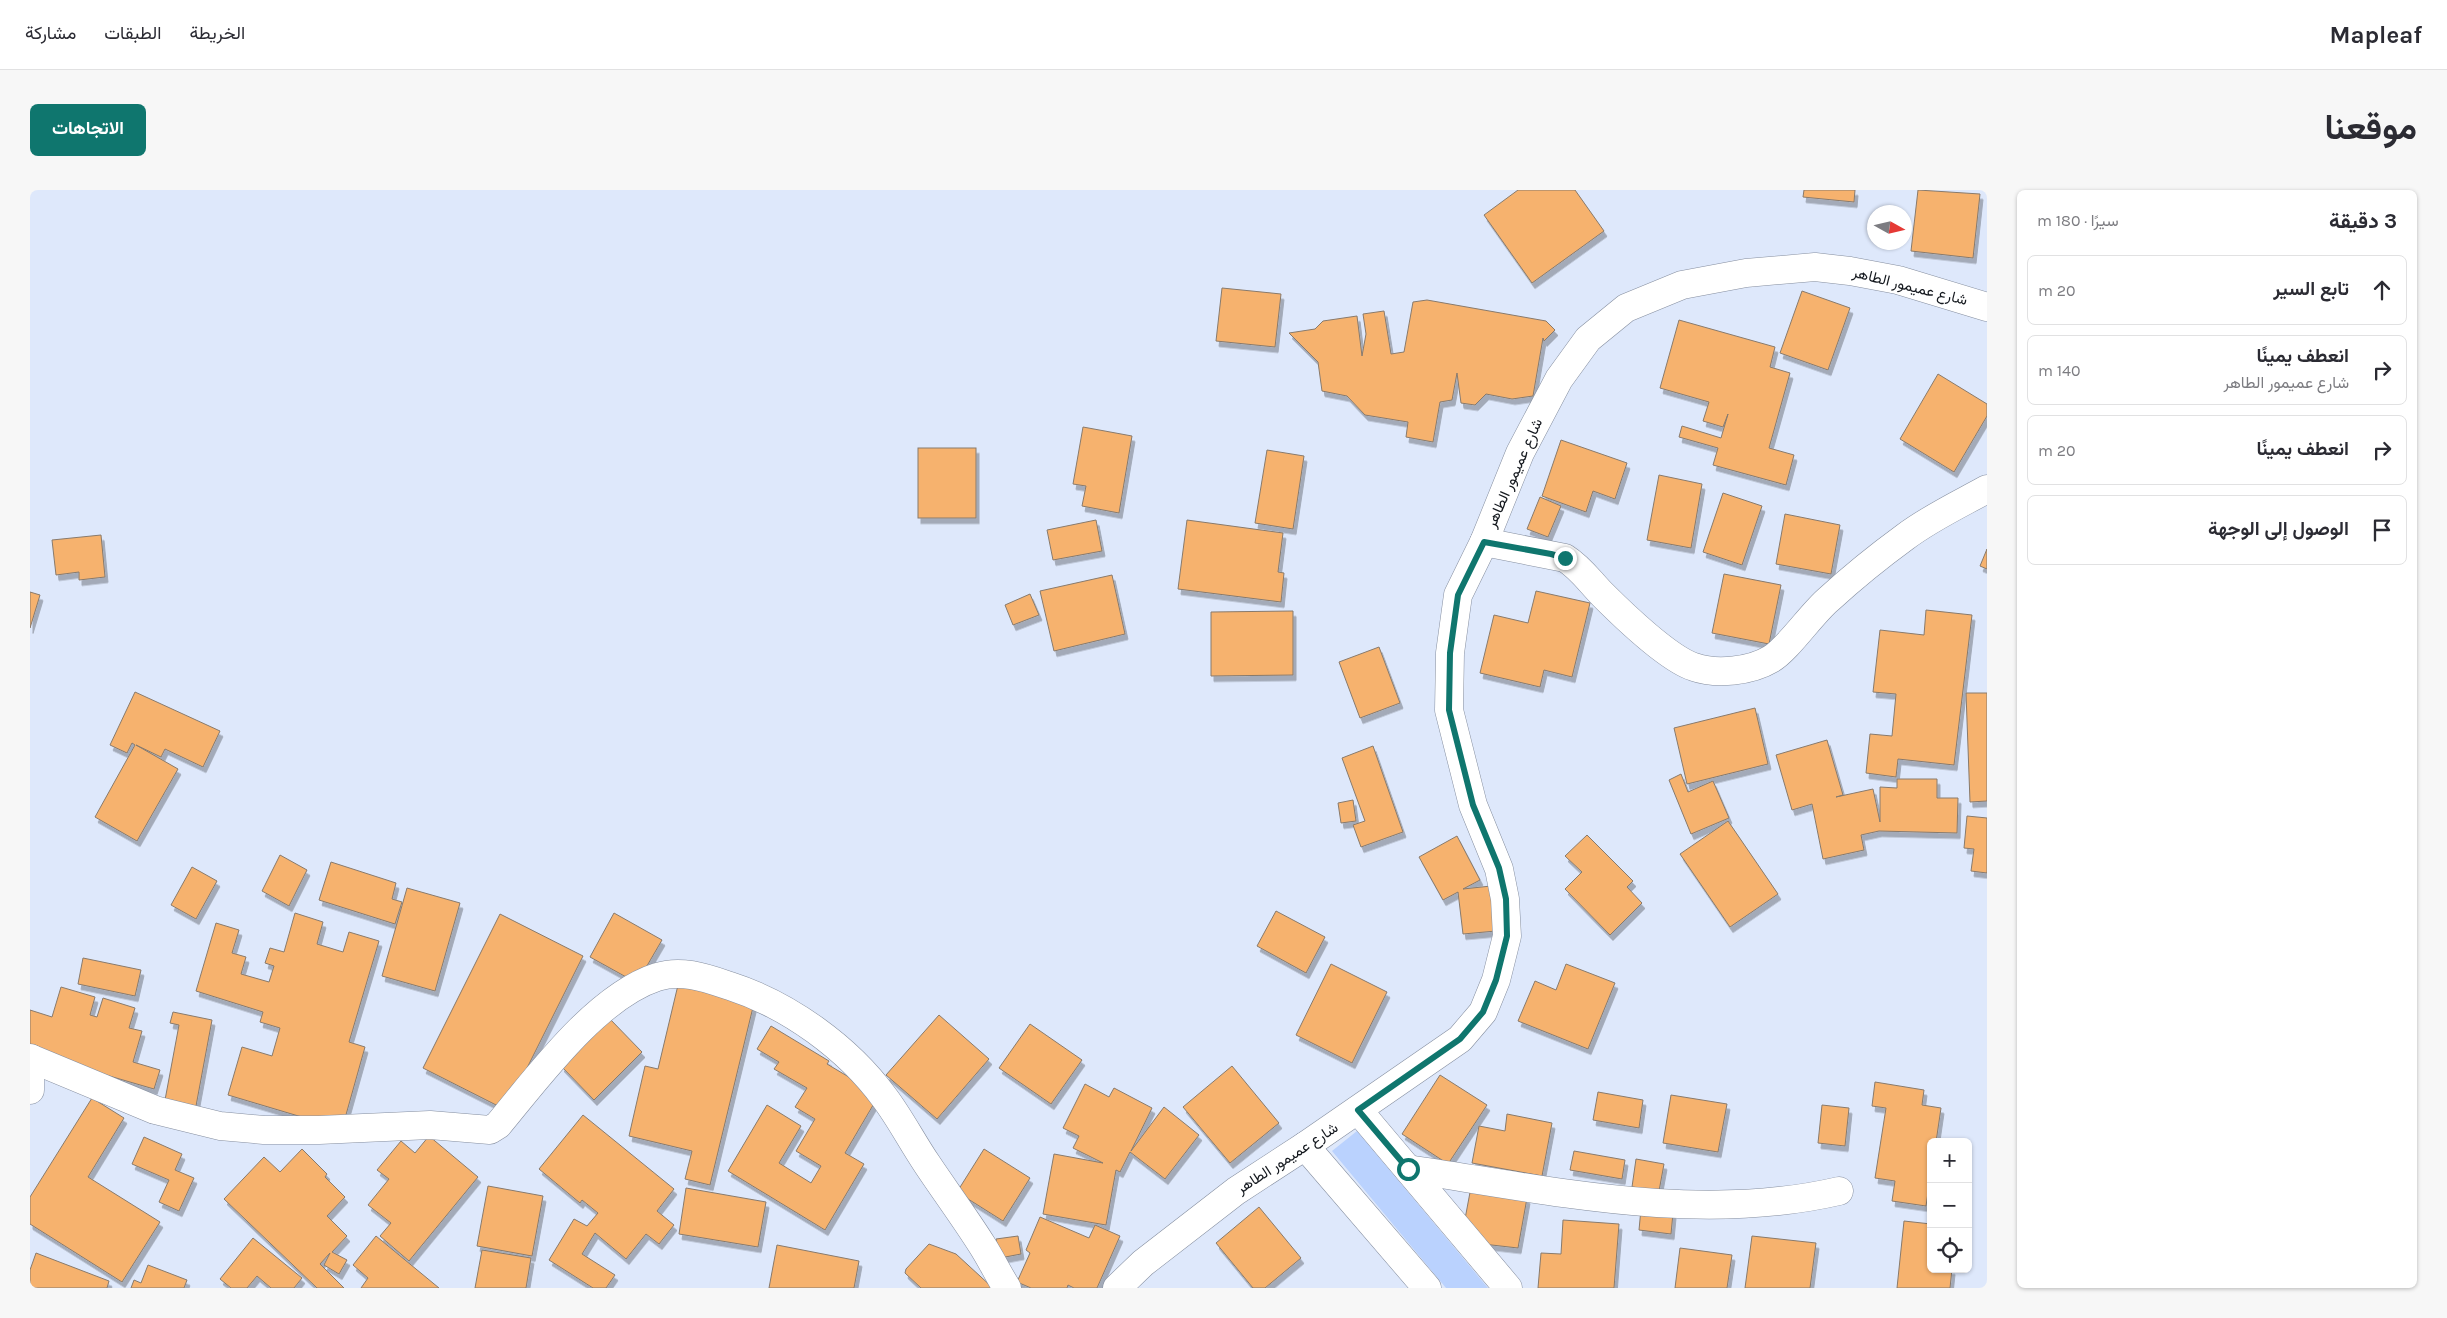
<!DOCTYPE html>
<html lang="ar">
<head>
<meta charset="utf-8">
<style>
	body { margin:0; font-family:Karla,Vazirmatn,sans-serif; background:#f7f7f7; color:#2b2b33; direction:rtl }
	.controls { position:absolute; right:15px; bottom:15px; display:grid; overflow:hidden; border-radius:8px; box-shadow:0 1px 4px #0004 }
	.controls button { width:45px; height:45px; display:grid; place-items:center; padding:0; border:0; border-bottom:1px solid #e1e1e2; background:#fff; color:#2b2b33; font:25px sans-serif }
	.compass { position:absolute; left:1837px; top:15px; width:45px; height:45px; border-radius:50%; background:#fff; box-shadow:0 1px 4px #0004; rotate:98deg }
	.stop { position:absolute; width:15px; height:15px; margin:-11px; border:4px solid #0f766e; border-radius:50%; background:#fff }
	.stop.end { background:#0f766e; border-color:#fff; box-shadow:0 1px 5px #0008 }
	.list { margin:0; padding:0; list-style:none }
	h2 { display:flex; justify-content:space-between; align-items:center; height:65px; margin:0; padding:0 20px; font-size:21px }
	h2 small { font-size:16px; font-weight:400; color:#7c7c81 }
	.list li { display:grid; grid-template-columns:32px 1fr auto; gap:15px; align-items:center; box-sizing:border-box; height:70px; margin:0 10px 10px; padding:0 10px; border:1px solid #e1e1e2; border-radius:8px }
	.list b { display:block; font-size:19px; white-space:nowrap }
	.list p { margin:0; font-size:16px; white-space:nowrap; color:#7c7c81 }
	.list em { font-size:16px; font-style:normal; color:#7c7c81 }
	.icon { flex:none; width:28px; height:28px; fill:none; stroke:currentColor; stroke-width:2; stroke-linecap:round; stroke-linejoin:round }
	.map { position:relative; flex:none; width:1957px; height:1098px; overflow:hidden; direction:ltr; border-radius:8px }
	header { display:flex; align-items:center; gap:30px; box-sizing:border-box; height:70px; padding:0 25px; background:#fff; border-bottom:1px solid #e1e1e2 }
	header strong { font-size:24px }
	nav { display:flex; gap:28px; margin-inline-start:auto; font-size:18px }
	.intro { display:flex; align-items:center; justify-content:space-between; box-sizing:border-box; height:120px; padding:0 30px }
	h1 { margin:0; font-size:35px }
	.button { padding:12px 22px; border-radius:8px; background:#0f766e; color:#fff; font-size:18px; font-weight:700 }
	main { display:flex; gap:30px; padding:0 30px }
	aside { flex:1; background:#fff; border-radius:8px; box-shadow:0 1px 4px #0004 }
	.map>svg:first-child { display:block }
</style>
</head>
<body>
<header>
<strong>Mapleaf</strong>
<nav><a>الخريطة</a><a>الطبقات</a><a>مشاركة</a></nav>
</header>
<div class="intro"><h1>موقعنا</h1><a class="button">الاتجاهات</a></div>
<main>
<aside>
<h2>3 دقيقة<small>سيرًا · 180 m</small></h2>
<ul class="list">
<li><svg class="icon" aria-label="ahead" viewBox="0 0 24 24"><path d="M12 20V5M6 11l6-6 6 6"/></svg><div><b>تابع السير</b></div><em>20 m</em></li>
<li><svg class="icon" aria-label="right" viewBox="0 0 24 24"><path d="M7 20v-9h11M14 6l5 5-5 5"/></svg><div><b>انعطف يمينًا</b><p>شارع عميمور الطاهر</p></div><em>140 m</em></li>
<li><svg class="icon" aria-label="right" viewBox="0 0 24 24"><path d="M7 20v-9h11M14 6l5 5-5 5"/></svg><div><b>انعطف يمينًا</b></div><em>20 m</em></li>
<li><svg class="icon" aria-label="arrive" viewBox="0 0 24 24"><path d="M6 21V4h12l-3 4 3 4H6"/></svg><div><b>الوصول إلى الوجهة</b></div></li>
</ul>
</aside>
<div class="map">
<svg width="1957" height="1098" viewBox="0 0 1957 1098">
	<defs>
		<filter id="shadow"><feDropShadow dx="3" dy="5.5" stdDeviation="0" flood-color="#0004"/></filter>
	</defs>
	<rect width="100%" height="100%" fill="#dee8fb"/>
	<path fill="#bad2fe" d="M1327,941L1458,1098H1416L1302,961Z"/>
	<g fill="#f6b26e" stroke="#887a6c" filter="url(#shadow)">
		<path d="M1488,0H1545L1574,41L1502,93L1454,25Z"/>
		<path d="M1774,0H1825L1824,12L1773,7Z"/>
		<path d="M1888,0L1950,4L1943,68L1881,61Z"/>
		<path d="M1192,98L1251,104L1245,157L1186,151Z"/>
		<path d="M1772,101L1820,118L1798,180L1750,163Z"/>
		<path d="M1397,110L1516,131L1525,140L1514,151L1513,148L1503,206L1482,209L1456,204L1445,215L1431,213L1427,183L1422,210L1410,212L1403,252L1376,247L1378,232L1335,225L1317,206L1292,201L1288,172L1259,143L1285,139L1293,131L1327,126L1332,166L1336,144L1333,124L1354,121L1361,164L1374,162L1383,112Z"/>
		<path d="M1649,130L1745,157L1740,177L1760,183L1739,258L1764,265L1756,295L1683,275L1688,258L1649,247L1652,236L1691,248L1698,224L1693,237L1673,231L1679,212L1630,198Z"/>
		<path d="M1908,184L1957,214V226L1924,282L1870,249Z"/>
		<path d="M1053,237L1102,246L1089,323L1052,316L1056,296L1043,294Z"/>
		<path d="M1531,250L1597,273L1585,309L1563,301L1556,322L1512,306Z"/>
		<rect x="888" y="258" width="58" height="70"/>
		<path d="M1237,260L1274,266L1263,339L1225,333Z"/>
		<path d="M1629,285L1672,294L1661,358L1617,350Z"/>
		<path d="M1693,303L1732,316L1712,375L1673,362Z"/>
		<path d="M1510,307L1531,316L1518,347L1497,339Z"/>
		<path d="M1755,324L1810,335L1801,384L1746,374Z"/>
		<path d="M1066,330L1072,361L1023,370L1017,340Z"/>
		<path d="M1157,330L1253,343L1248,382L1254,383L1251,412L1148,399Z"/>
		<path d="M71,345L75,387L49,390V382L26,385L22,350Z"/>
		<path d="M1957,359V379L1950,376Z"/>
		<path d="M1694,384L1751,395L1739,454L1682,443Z"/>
		<path d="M1082,385L1095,444L1024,461L1010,401Z"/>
		<path d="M1506,401L1560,413L1542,487L1514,480L1510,497L1450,483L1464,425L1498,433Z"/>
		<path d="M0,402L10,405L0,438Z"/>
		<path d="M1000,404L1009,425L983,435L975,415Z"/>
		<path d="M1896,420L1942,425L1924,575L1868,569L1866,587L1836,583L1840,544L1862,546L1866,504L1843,502L1850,440L1894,445Z"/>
		<path d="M1263,421V485L1181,486V422Z"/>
		<path d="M1349,457L1370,513L1330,528L1309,472Z"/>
		<path d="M105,502L190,541L173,577L135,559L131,567L106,555L148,579L107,651L65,627L105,555L102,553L97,563L80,555Z"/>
		<path d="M1936,503H1957V611L1940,612Z"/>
		<path d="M1725,518L1738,574L1657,594L1644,538Z"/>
		<path d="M1797,550L1813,605L1806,607L1843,599L1850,632V597L1867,598V589H1907V608H1928L1927,643L1849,641L1831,645L1834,660L1793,669L1782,614L1762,620L1746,565Z"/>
		<path d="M1343,556L1373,642L1331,657L1323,635L1335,631L1312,568Z"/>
		<path d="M1651,584L1658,602L1683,591L1699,628L1661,644L1639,590Z"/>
		<path d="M1323,610L1326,631L1311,633L1308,613Z"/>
		<path d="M1937,626L1957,628V683L1941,681L1944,659L1934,658Z"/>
		<path d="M1698,631L1748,704L1700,737L1650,664Z"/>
		<path d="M1557,645L1603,691L1597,697L1612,713L1580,745L1535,699L1552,682L1535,666Z"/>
		<path d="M1427,646L1450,690L1433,699L1461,696L1466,741L1433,744L1428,702L1413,710L1389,667Z"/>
		<path d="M250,665L277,680L259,716L232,701Z"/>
		<path d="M301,672L366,693L362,709L372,712L365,734L289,710Z"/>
		<path d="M162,677L187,691L166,729L141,715Z"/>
		<path d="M377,698L430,713L405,801L352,786Z"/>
		<path d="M1246,721L1295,747L1276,783L1227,756Z"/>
		<path d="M265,723L293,732L287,754L313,762L319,742L349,751L319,852L335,857L312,939L198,905L212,857L242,866L250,838L230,832L233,822L166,801L186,733L209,740L202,763L216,767L211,784L239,792L244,776L235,773L240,758L254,762Z"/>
		<path d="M584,723L632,750L607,793L560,767Z"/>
		<path d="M470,724L553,766L476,920L393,878Z"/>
		<path d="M53,768L111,780L105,806L48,794Z"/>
		<path d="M1301,774L1357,802L1322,873L1266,845Z"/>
		<path d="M1536,774L1585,793L1558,859L1488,831L1505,791L1526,800Z"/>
		<path d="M648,795L724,813L680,995L655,989L662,961L599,946L615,876L628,879Z"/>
		<path d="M31,797L65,807L60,825L67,827L73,808L105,818L99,838L112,841L103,872L130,880L124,899L21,869L0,856V820L22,827Z"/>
		<path d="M143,822L182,830L166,916L135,910L149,835L140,833Z"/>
		<path d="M909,825L959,869L907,929L856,885Z"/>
		<path d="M579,828L612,862L564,910L531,876Z"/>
		<path d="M1000,834L1052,870L1021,914L969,878Z"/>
		<path d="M741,836L799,871L797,874L849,905L815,963L834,974L795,1040L698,981L737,915L771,936L749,973L781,993L791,976L766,961L785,929L765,917L777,898L744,879L749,872L727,859Z"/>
		<path d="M1202,876L1249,933L1200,973L1153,917Z"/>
		<path d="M1410,885L1457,915L1418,974L1372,944Z"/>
		<path d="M1845,892L1894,900L1892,915L1911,918L1906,952H1901V983L1896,1016L1862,1011L1865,991L1845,988L1856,918L1842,916Z"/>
		<path d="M1055,894L1079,907L1084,898L1122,918L1101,961L1134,917L1169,945L1135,989L1100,962L1090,982L1086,980L1076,1035L1013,1024L1024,964L1073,973L1043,958L1049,946L1033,938Z"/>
		<path d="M1568,902L1613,910L1609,938L1563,930Z"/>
		<path d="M1641,905L1697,914L1688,962L1633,953Z"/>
		<path d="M62,908L94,928L58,987L130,1032L92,1092L0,1034V1007Z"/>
		<path d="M1792,915L1819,918L1815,956L1788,953Z"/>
		<path d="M1477,924L1522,933L1512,986L1442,973L1449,936L1475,941Z"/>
		<path d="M553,925L644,999L627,1021L644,1035L629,1054L616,1044L596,1069L565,1043L552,1064L585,1085L576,1098H563L519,1070L544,1029L557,1036L568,1023L552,1010L550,1013L509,979Z"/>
		<path d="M399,946L448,987L379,1071L350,1046L361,1033L338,1015L359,989L347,980L371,951L385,963Z"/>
		<path d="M114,947L152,964L145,980L164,988L149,1021L129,1012L139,990L102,974Z"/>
		<path d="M272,959L297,984L295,987L315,1007L297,1026L317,1046L302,1062L317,1070L309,1084L294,1075L300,1063L290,1074L314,1098H287L194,1009L234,967L250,982Z"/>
		<path d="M954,959L1000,988L973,1031L927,1002Z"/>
		<path d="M1544,961L1595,970L1592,989L1540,980Z"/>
		<path d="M1606,969L1634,974L1629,1001L1602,997Z"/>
		<path d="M458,996L513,1006L502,1066L447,1056Z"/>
		<path d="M1441,997L1497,1008L1488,1058L1453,1054L1435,1029Z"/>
		<path d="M656,998L736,1012L728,1057L649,1044Z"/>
		<path d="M1229,1017L1271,1068L1235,1098H1223L1186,1053Z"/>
		<path d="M1611,1019L1643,1023L1641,1044L1609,1040Z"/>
		<path d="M1010,1027L1059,1048L1065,1035L1090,1046L1067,1098H1044L1038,1095L1037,1098H1001L987,1092L1000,1063L996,1060Z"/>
		<path d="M1533,1030L1589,1034L1584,1098H1508L1511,1063L1531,1064Z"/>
		<path d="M1874,1031L1901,1034V1079H1922L1920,1098H1867Z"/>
		<path d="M346,1046L409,1098H331L338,1088L323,1075Z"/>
		<path d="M988,1046L991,1064L970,1068L966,1049Z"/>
		<path d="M1722,1046L1786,1053L1780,1098H1715Z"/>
		<path d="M223,1048L272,1088L264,1098H241L227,1086L217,1098H201L190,1089Z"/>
		<path d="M899,1054L926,1064L963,1098H891L875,1083L876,1079Z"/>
		<path d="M747,1055L829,1071L824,1098H739Z"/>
		<path d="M1650,1058L1702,1065L1697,1098H1645Z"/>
		<path d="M452,1060L501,1068L496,1098H445Z"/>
		<path d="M6,1063L79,1091L77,1098H0V1080Z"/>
		<path d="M118,1075L157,1090L154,1098H101L104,1090L111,1093Z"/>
	</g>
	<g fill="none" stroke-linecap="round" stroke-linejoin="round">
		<g stroke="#858e9f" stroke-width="29">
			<g id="street">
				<path d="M1454,352L1535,368C1551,378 1560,392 1573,405C1593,425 1639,469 1664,477C1687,485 1721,481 1741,469C1758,459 1782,423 1799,409C1823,387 1849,366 1875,347C1900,328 1930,314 1957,299"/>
				<path d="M0,868V900"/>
				<path d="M2,869L125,920L190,936L234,940H289L400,935L460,940L468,935C508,887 566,807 627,787C652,779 676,788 700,796C759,815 818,858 854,907C870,928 882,952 897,974C915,1001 935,1028 952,1055C961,1069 968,1084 977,1098"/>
				<path d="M1328,920L1478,1098"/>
				<path d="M1275,956L1397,1098"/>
				<path d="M1378,979C1520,1000 1667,1034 1809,1001"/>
				<path d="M1087,1098L1113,1073L1206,1001L1275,956L1430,849L1453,822L1466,790L1477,746L1475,709L1469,679L1443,615L1419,520L1420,463L1428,405L1454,352L1490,263L1529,189L1558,149L1596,118L1652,95L1716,83L1785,77L1820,81L1868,90L1957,117"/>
			</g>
		</g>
		<use href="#street" stroke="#fff" stroke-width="28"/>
	</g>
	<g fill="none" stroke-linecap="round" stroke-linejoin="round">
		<path stroke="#0f766e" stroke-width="6" d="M1378,979L1328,920L1430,849L1453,822L1466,790L1477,746L1476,709L1469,678L1443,615L1419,520L1420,463L1428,405L1454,352L1521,364L1535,368"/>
	</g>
	<g text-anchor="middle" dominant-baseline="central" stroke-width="4" stroke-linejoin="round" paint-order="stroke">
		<g font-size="15" fill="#14181e" stroke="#fff">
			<text transform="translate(1880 96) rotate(14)">شارع عميمور الطاهر</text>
			<text transform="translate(1484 283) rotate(-66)">شارع عميمور الطاهر</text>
			<text transform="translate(1257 968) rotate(-33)">شارع عميمور الطاهر</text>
		</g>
	</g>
</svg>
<div class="controls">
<button>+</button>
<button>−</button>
<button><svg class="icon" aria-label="locate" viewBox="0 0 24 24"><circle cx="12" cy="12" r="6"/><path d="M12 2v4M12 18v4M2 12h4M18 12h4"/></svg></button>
</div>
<svg class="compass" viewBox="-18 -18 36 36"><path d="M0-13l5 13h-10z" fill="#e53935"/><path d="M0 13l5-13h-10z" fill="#7c7c81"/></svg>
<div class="stop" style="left:1378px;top:979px"></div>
<div class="stop end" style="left:1535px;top:368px"></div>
</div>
</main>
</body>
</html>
